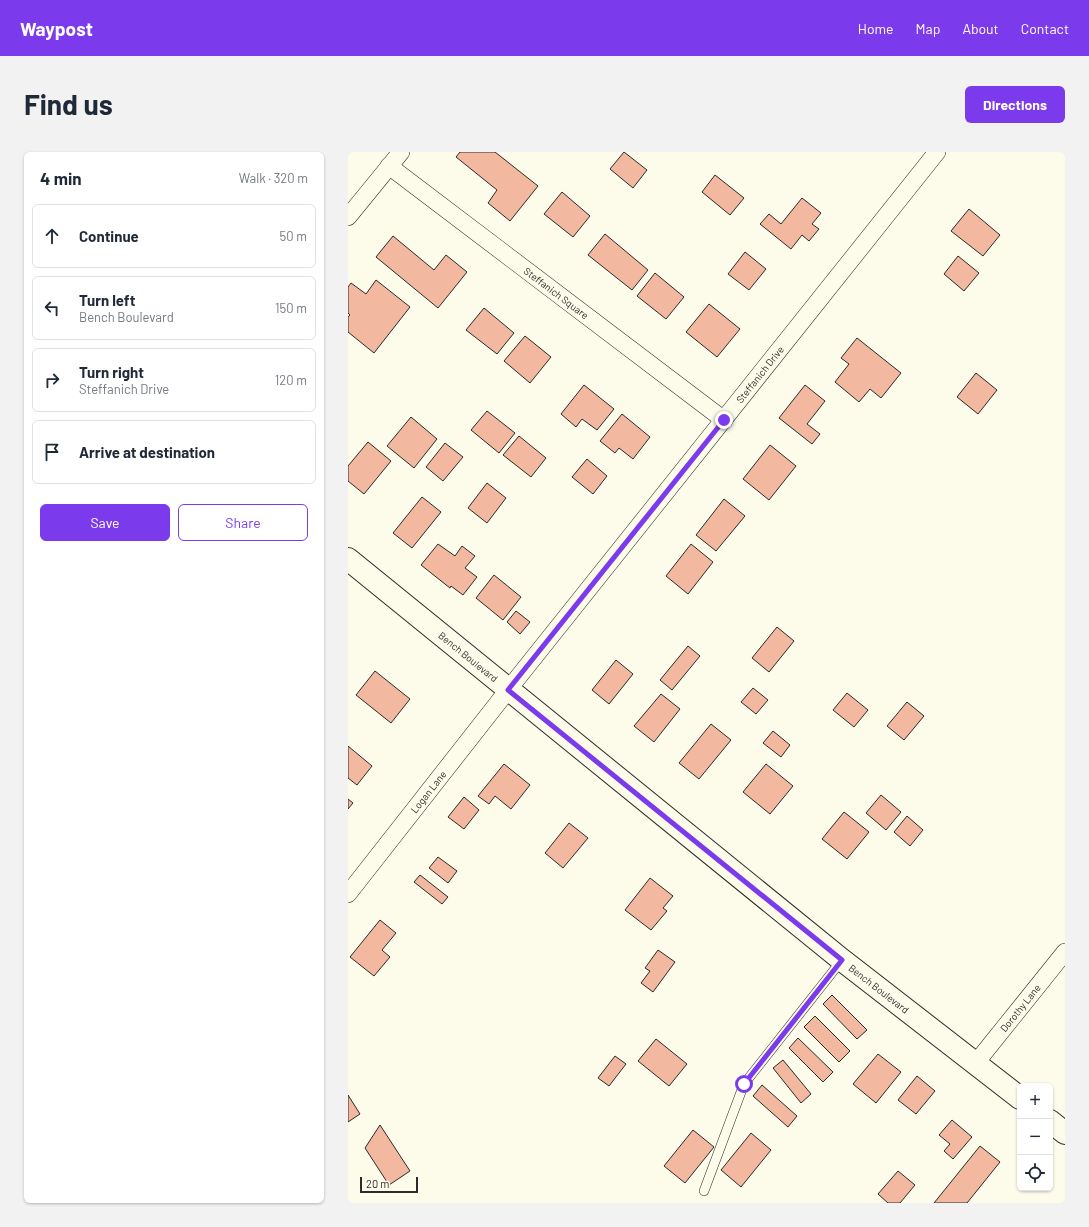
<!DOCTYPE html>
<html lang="en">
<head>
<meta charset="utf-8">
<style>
	body { margin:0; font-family:Barlow,sans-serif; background:#f2f2f3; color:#1f2937 }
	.controls { position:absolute; right:12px; bottom:12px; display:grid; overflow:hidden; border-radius:6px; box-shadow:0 1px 3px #0004 }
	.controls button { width:36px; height:36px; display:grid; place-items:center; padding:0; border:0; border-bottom:1px solid #e0e1e3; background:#fff; color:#1f2937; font:20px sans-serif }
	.scale { position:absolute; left:12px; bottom:10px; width:58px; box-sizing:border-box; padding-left:4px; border:2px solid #2b2b2b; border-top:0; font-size:11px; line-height:14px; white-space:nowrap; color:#2b2b2b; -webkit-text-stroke:3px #fdfbea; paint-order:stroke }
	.stop { position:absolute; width:12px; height:12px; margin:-9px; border:3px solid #7c3aed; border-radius:50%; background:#fff }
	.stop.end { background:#7c3aed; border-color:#fff; box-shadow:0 1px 4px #0008 }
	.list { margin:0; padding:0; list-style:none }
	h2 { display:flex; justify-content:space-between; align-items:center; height:52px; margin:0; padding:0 16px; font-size:17px }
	h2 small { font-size:13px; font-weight:400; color:#747a83 }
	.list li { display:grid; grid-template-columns:26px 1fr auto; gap:12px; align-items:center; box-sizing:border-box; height:64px; margin:0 8px 8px; padding:0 8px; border:1px solid #e0e1e3; border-radius:6px }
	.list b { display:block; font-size:15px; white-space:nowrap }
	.list p { margin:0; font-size:13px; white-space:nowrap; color:#747a83 }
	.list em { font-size:13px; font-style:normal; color:#747a83 }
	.actions { display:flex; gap:8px; padding:12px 16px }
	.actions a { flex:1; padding:9px 0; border:1px solid #7c3aed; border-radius:6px; text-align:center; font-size:14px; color:#7c3aed }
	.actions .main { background:#7c3aed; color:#fff }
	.icon { flex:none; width:22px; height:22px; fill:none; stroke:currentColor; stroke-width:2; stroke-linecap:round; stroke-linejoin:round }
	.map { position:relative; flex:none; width:717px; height:1051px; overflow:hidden; border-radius:6px }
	header { display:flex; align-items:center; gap:24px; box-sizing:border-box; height:56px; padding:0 20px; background:#7c3aed; color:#fff }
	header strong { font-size:19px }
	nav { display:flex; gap:22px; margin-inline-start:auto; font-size:14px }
	.intro { display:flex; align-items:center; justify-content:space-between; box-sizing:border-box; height:96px; padding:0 24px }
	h1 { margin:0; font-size:28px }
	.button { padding:10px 18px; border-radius:6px; background:#7c3aed; color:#fff; font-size:14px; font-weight:700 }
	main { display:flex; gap:24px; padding:0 24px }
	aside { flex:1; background:#fff; border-radius:6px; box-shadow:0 1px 3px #0004 }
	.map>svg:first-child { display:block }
</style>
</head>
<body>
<header>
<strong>Waypost</strong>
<nav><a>Home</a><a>Map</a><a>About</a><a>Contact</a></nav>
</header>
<div class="intro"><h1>Find us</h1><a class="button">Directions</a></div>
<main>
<aside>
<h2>4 min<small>Walk · 320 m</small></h2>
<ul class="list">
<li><svg class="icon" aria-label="ahead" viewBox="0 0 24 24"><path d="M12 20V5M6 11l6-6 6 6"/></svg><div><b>Continue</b></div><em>50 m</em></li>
<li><svg class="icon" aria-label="left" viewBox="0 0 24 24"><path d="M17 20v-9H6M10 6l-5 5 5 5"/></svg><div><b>Turn left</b><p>Bench Boulevard</p></div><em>150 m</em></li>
<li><svg class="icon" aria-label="right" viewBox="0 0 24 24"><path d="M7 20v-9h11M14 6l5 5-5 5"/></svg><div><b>Turn right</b><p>Steffanich Drive</p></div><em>120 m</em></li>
<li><svg class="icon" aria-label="arrive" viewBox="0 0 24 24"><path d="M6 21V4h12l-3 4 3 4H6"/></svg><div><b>Arrive at destination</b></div></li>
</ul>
<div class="actions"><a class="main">Save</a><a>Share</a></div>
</aside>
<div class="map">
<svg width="717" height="1051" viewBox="0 0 717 1051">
	<rect width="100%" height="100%" fill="#fdfbea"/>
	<g fill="#f2b8a0" stroke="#2b2b2b">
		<path d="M112,0H147L190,34L162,69L140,51L149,38L108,5Z"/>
		<path d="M276,0L299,18L285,36L262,17Z"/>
		<path d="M367,23L396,46L382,63L354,40Z"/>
		<path d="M214,40L242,64L225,85L196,62Z"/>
		<path d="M454,46L473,61L464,72L471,77L461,89L454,83L443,97L412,72L421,62L433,72Z"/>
		<path d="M621,57L652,83L635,104L603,79Z"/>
		<path d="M257,82L300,118L284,138L240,103Z"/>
		<path d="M45,84L86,118L98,103L119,120L90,156L28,105Z"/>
		<path d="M397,100L418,117L401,138L380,122Z"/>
		<path d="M610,104L631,121L616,139L596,122Z"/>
		<path d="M307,121L336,145L318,167L289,144Z"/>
		<path d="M28,128L62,155L26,201L0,180V165L2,163L0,161V135L3,131L18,142Z"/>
		<path d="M361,152L392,177L369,205L338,180Z"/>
		<path d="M136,156L166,181L149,202L118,178Z"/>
		<path d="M177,184L203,205L182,231L156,209Z"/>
		<path d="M509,186L553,221L533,246L522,237L511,250L487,230L501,212L493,206Z"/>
		<path d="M628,221L649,238L630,262L609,245Z"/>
		<path d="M236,233L266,257L249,278L234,267L228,275L213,262Z"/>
		<path d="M457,233L477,249L459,272L472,282L464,292L431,266Z"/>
		<path d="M139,259L167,281L151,301L123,278Z"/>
		<path d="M274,262L302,285L285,307L271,296L267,301L252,289Z"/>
		<path d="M63,265L89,287L66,316L39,294Z"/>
		<path d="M171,284L198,306L183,325L155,303Z"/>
		<path d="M20,290L43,309L16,342L0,329V314Z"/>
		<path d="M97,291L115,305L95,329L78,315Z"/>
		<path d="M422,293L448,314L421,348L395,327Z"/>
		<path d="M239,307L259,324L245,342L224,325Z"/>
		<path d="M139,331L158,346L139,371L120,356Z"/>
		<path d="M74,345L93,360L64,396L45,381Z"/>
		<path d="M376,347L397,364L368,399L348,383Z"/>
		<path d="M90,392L107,404L114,394L127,404L117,416L129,425L115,443L103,434L102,436L73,413Z"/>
		<path d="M343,392L365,410L340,442L318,424Z"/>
		<path d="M146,423L173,445L155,468L128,446Z"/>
		<path d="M168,459L182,470L172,482L159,470Z"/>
		<path d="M429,475L446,489L421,520L404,506Z"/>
		<path d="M340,494L352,504L324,538L312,528Z"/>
		<path d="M268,508L285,522L261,552L244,538Z"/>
		<path d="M27,519L62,547L43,571L8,543Z"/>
		<path d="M405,536L420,548L408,562L393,550Z"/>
		<path d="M499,541L520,558L506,575L485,558Z"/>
		<path d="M313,542L332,557L306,590L286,574Z"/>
		<path d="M559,550L576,564L556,588L539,574Z"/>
		<path d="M363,572L383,588L351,627L331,611Z"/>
		<path d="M425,579L442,593L433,605L415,591Z"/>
		<path d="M0,594L24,614L9,633L0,626Z"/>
		<path d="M156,612L182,633L163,657L147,644L141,652L130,644Z"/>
		<path d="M418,612L445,634L422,662L395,640Z"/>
		<path d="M533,643L553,660L538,678L518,661Z"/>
		<path d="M116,645L131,658L116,677L100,665Z"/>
		<path d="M0,647L5,651L0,657Z"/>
		<path d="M496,660L521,680L499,707L474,687Z"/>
		<path d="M559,664L575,678L562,694L546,680Z"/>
		<path d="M221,671L240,686L215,716L197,701Z"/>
		<path d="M90,705L109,719L100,731L81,716Z"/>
		<path d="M72,723L100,745L94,752L66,730Z"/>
		<path d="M302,726L325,744L315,756L319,759L303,778L277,758Z"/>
		<path d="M32,768L48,781L34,798L42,805L26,824L2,805Z"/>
		<path d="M310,798L327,810L305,840L293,831L302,819L297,816Z"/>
		<path d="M484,843L519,878L509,887L475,852Z"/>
		<path d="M467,864L502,899L491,910L456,875Z"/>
		<path d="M450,886L485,920L475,930L441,896Z"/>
		<path d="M308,887L339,912L321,934L290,909Z"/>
		<path d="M530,902L553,920L528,951L505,932Z"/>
		<path d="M267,904L278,912L261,934L250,926Z"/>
		<path d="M435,908L463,942L453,951L425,916Z"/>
		<path d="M569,924L587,939L568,962L550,948Z"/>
		<path d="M414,933L449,964L440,975L405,944Z"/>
		<path d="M0,943L12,962L0,970Z"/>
		<path d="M604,968L624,985L605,1007L596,999L602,992L591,983Z"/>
		<path d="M32,973L62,1019L41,1033L17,996Z"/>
		<path d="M345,978L366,995L337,1031L316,1014Z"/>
		<path d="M403,981L423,998L393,1035L373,1018Z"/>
		<path d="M632,994L652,1010L619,1051H586Z"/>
		<path d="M550,1019L567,1033L552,1051H540L530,1042Z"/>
	</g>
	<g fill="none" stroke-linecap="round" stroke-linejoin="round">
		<g stroke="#2b2b2b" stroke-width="10">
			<path id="service" d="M356,1039L396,932L494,808"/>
		</g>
		<g stroke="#2b2b2b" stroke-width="18">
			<g id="minor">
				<path id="s1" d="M41,14L376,268"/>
				<path d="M0,65L53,0"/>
				<path id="s2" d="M0,742L160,538L589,0"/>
				<path id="s3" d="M627,912L717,800"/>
			</g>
		</g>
		<g stroke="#2b2b2b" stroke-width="24">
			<g id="secondary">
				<path id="s4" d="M0,407L494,808L672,946"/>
				<path d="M702,969L717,981"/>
			</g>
		</g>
		<use href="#service" stroke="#fdfbea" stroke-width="9"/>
		<use href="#minor" stroke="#fdfbea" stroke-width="17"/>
		<use href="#secondary" stroke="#fdfbea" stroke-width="22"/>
	</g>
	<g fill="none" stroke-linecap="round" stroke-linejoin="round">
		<path stroke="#7c3aed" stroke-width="5" d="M376,268L160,538L494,808L396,932"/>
	</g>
	<g text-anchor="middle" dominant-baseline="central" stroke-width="3" stroke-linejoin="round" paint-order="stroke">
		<g font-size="10" fill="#2b2b2b" stroke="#fdfbea">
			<text stroke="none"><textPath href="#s1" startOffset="210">Steffanich Square</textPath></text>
			<text stroke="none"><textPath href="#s2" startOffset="663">Steffanich Drive</textPath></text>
			<text stroke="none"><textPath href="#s4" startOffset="155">Bench Boulevard</textPath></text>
			<text stroke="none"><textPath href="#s2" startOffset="130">Logan Lane</textPath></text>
			<text stroke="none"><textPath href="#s4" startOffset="683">Bench Boulevard</textPath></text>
			<text stroke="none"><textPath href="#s3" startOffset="72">Dorothy Lane</textPath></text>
		</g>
	</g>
</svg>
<div class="controls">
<button>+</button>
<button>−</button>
<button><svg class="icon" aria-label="locate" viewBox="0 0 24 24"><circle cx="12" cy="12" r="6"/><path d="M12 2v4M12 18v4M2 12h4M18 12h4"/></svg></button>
</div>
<div class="scale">20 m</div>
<div class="stop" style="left:396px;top:932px"></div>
<div class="stop end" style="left:376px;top:268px"></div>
</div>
</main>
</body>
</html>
